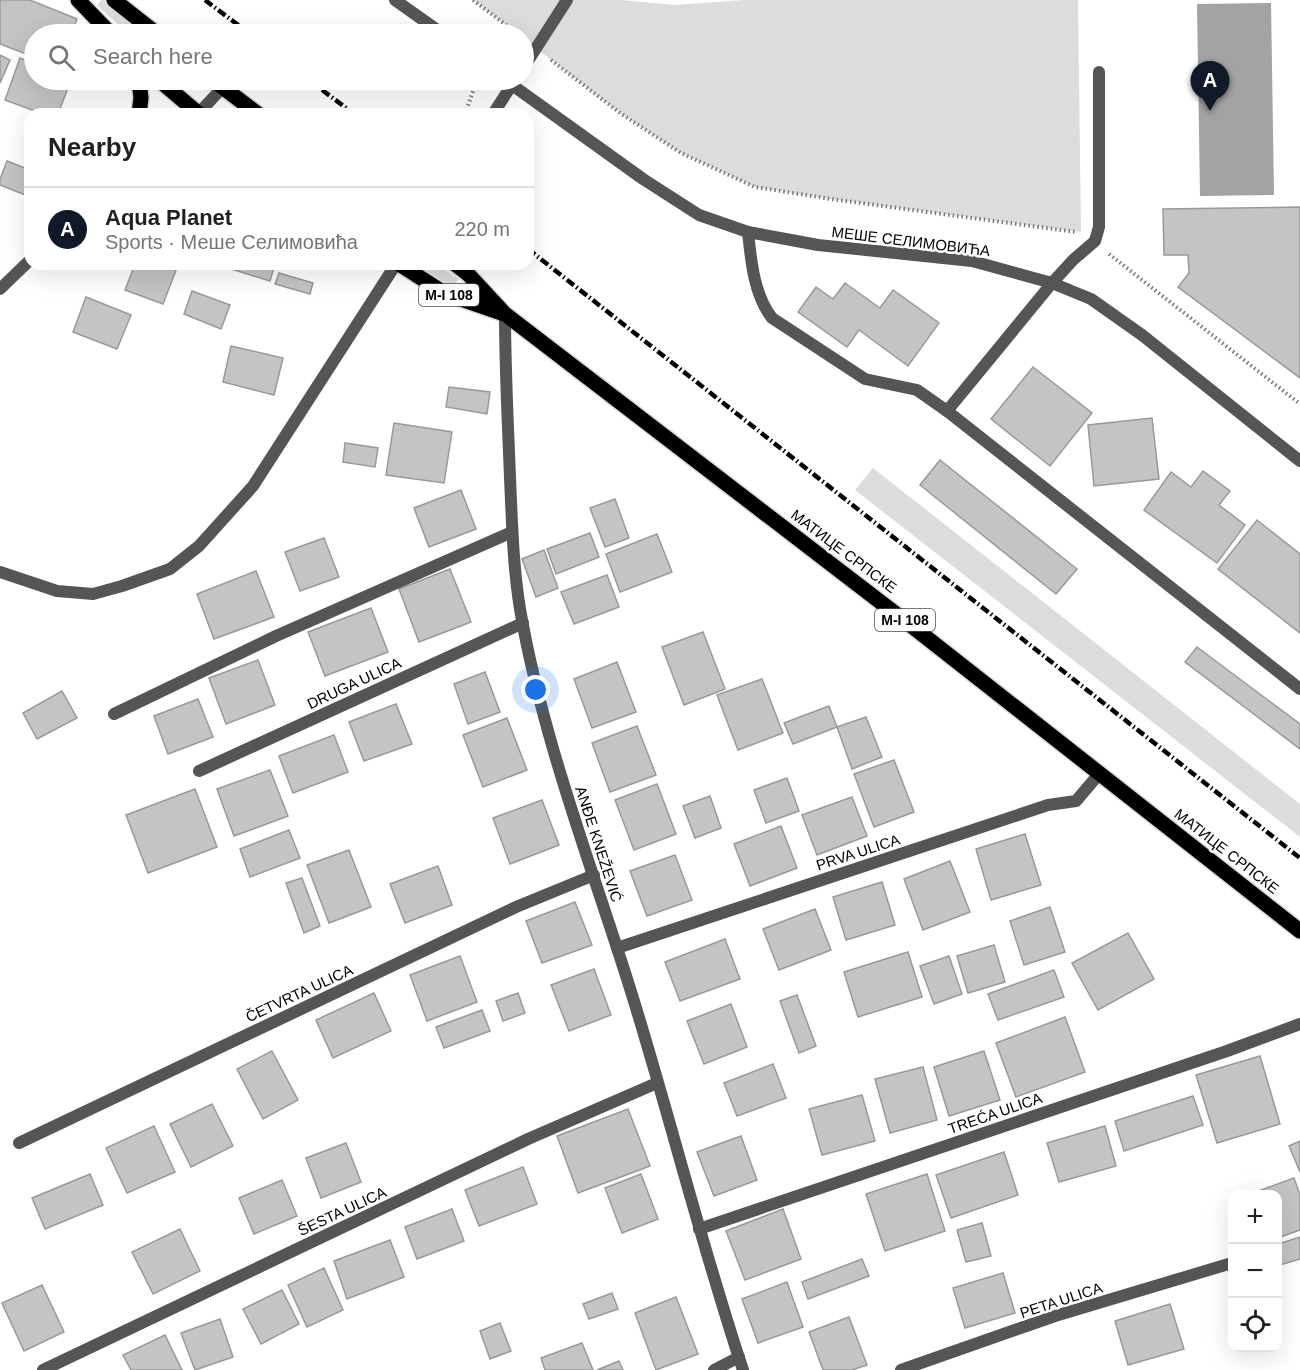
<!DOCTYPE html>
<html lang="en">
<head>
<meta charset="utf-8">
<style>
	body { margin:0; font-family:Helvetica,sans-serif; background:#f6f6f6; color:#202124 }
	.controls { position:absolute; right:18px; bottom:18px; display:grid; overflow:hidden; border-radius:12px; box-shadow:0 6px 24px #0002 }
	.controls button { width:54px; height:54px; display:grid; place-items:center; padding:0; border:0; border-bottom:2px solid #e0e0e0; background:#fff; color:#202124; font:30px sans-serif }
	.you { position:absolute; left:536px; top:690px; width:21px; height:21px; margin:-15px; border:4px solid #fff; border-radius:50%; background:#1a73e8; box-shadow:0 0 0 9px #1a73e833 }
	.badge { display:grid; place-items:center; width:39px; height:39px; border-radius:50%; background:#111827; color:#fff; font-size:20px; font-weight:700 }
	.pin { position:absolute; translate:-50% -50px; filter:drop-shadow(0 2px 3px #0008) }
	.pin::after { content:''; position:absolute; top:32px; width:21px; height:18px; background:inherit; clip-path:polygon(0 0,100% 0,50% 100%) }
	.list { margin:0; padding:0; list-style:none }
	h2 { display:flex; justify-content:space-between; align-items:center; height:78px; margin:0; padding:0 24px; font-size:26px }
	h2 small { font-size:20px; font-weight:400; color:#757577 }
	.list li { display:grid; grid-template-columns:39px 1fr auto; gap:18px; align-items:center; box-sizing:border-box; height:84px; padding:0 24px; border-top:2px solid #e0e0e0 }
	.list b { display:block; font-size:22px; white-space:nowrap }
	.list p { margin:0; font-size:20px; white-space:nowrap; color:#757577 }
	.list em { font-size:20px; font-style:normal; color:#757577 }
	.icon { flex:none; width:33px; height:33px; fill:none; stroke:currentColor; stroke-width:2; stroke-linecap:round; stroke-linejoin:round }
	.map { position:relative; flex:none; width:1300px; height:1370px; overflow:hidden }
	.search { position:absolute; background:#fff; box-shadow:0 6px 24px #0002; left:24px; top:24px; width:510px; height:66px; display:flex; align-items:center; gap:15px; box-sizing:border-box; padding:0 21px; border-radius:33px; color:#757577; font-size:22px }
	.panel { position:absolute; background:#fff; box-shadow:0 6px 24px #0002; left:24px; top:108px; width:510px; height:162px; border-radius:18px }
	.map>svg:first-child { display:block }
</style>
</head>
<body>
<div class="map">
<svg width="1300" height="1370" viewBox="0 0 1300 1370">
	<rect width="100%" height="100%" fill="#fff"/>
	<g fill="#dcdcdc">
		<path d="M101,0H104L146,34H128L97,5Z"/>
		<path d="M473,0H621L675,5L744,0H1078L1081,232L831,199L755,187L681,153L620,113L524,39V34H518Z"/>
		<path d="M414,264H436L459,279L453,287Z"/>
		<path d="M873,468L1300,804V837L855,490Z"/>
	</g>
	<path fill="#a3a3a3" d="M1271,3L1274,195L1200,196L1197,4Z"/>
	<g fill="#c4c4c4" stroke="#999" stroke-width="1.5">
		<path d="M0,0H30L77,19L71,34H34V57L0,44Z"/>
		<path d="M0,55L10,60L0,83Z"/>
		<path d="M20,58L34,64V80H71L58,114H43L5,100Z"/>
		<path d="M7,161L30,170V197L0,185V179Z"/>
		<path d="M1300,207V378L1178,287L1189,273L1188,255H1164L1163,209Z"/>
		<path d="M135,264L178,265L163,304L125,290Z"/>
		<path d="M230,264H275L270,281L228,268Z"/>
		<path d="M279,273L313,283L310,294L275,284Z"/>
		<path d="M845,283L880,308L893,290L939,323L908,366L859,330L847,347L798,312L816,287L833,299Z"/>
		<path d="M192,291L230,305L221,329L184,314Z"/>
		<path d="M86,297L131,315L117,349L73,332Z"/>
		<path d="M231,346L283,358L274,395L223,382Z"/>
		<path d="M1033,367L1092,413L1050,466L991,419Z"/>
		<path d="M449,387L490,392L487,414L446,407Z"/>
		<path d="M1152,418L1159,479L1094,486L1088,425Z"/>
		<path d="M394,423L452,432L444,483L386,475Z"/>
		<path d="M345,443L378,448L375,467L343,462Z"/>
		<path d="M940,460L1077,569L1056,594L920,485Z"/>
		<path d="M1203,471L1230,491L1219,505L1245,525L1217,563L1144,510L1171,472L1191,487Z"/>
		<path d="M461,490L476,529L429,547L414,508Z"/>
		<path d="M615,499L629,538L605,547L590,508Z"/>
		<path d="M1257,520L1300,554V633L1218,569Z"/>
		<path d="M590,533L599,557L556,574L547,549Z"/>
		<path d="M657,534L672,572L620,592L606,554Z"/>
		<path d="M324,538L339,577L300,591L285,552Z"/>
		<path d="M544,550L558,588L536,597L522,559Z"/>
		<path d="M450,569L471,622L419,642L399,589Z"/>
		<path d="M256,571L274,617L214,639L197,594Z"/>
		<path d="M607,575L619,607L574,624L561,592Z"/>
		<path d="M371,608L388,652L325,676L308,632Z"/>
		<path d="M703,632L725,689L684,705L662,647Z"/>
		<path d="M1197,647L1300,724V749L1185,662Z"/>
		<path d="M258,660L275,705L226,724L209,678Z"/>
		<path d="M617,662L636,712L592,728L574,679Z"/>
		<path d="M485,672L500,712L468,724L454,684Z"/>
		<path d="M762,679L783,733L738,750L717,695Z"/>
		<path d="M62,691L77,718L37,739L23,713Z"/>
		<path d="M198,699L213,737L168,754L154,716Z"/>
		<path d="M396,704L412,744L364,761L349,722Z"/>
		<path d="M829,706L837,727L793,744L784,723Z"/>
		<path d="M866,717L882,757L852,769L837,727Z"/>
		<path d="M507,718L527,770L483,787L463,735Z"/>
		<path d="M637,726L656,775L610,792L592,743Z"/>
		<path d="M334,735L348,772L293,793L279,756Z"/>
		<path d="M894,760L914,812L874,827L854,774Z"/>
		<path d="M270,770L288,816L234,836L217,789Z"/>
		<path d="M787,778L799,811L766,823L754,790Z"/>
		<path d="M657,784L676,834L634,850L615,800Z"/>
		<path d="M195,789L217,847L148,873L126,815Z"/>
		<path d="M710,796L721,828L695,838L683,806Z"/>
		<path d="M852,797L867,836L817,855L802,815Z"/>
		<path d="M542,800L559,845L510,864L493,818Z"/>
		<path d="M781,826L797,868L750,886L734,844Z"/>
		<path d="M289,830L300,858L250,877L240,849Z"/>
		<path d="M1025,834L1041,885L991,900L976,849Z"/>
		<path d="M349,850L371,907L329,923L307,865Z"/>
		<path d="M675,855L692,900L647,916L630,871Z"/>
		<path d="M950,861L970,912L923,930L904,879Z"/>
		<path d="M438,866L452,905L405,923L390,884Z"/>
		<path d="M302,878L320,926L304,933L286,883Z"/>
		<path d="M882,882L895,925L846,940L833,897Z"/>
		<path d="M575,902L592,945L542,963L526,921Z"/>
		<path d="M1050,907L1065,952L1024,965L1010,921Z"/>
		<path d="M815,909L831,950L779,970L763,929Z"/>
		<path d="M1128,933L1154,979L1098,1010L1072,963Z"/>
		<path d="M725,939L740,979L680,1001L665,962Z"/>
		<path d="M994,945L1005,982L968,993L957,956Z"/>
		<path d="M908,952L922,997L858,1017L844,972Z"/>
		<path d="M460,956L477,1002L427,1021L410,975Z"/>
		<path d="M949,956L962,994L934,1004L920,966Z"/>
		<path d="M594,969L611,1015L569,1031L551,985Z"/>
		<path d="M1054,970L1064,997L998,1020L988,994Z"/>
		<path d="M374,993L391,1031L333,1058L316,1020Z"/>
		<path d="M518,993L525,1013L503,1021L496,1001Z"/>
		<path d="M797,995L816,1046L799,1053L780,1001Z"/>
		<path d="M731,1004L747,1047L704,1064L687,1021Z"/>
		<path d="M482,1010L490,1031L444,1048L436,1027Z"/>
		<path d="M1065,1017L1085,1072L1016,1097L996,1043Z"/>
		<path d="M272,1051L298,1100L263,1119L237,1069Z"/>
		<path d="M984,1051L1000,1100L949,1116L934,1067Z"/>
		<path d="M1260,1056L1280,1124L1217,1143L1196,1075Z"/>
		<path d="M773,1064L786,1098L737,1116L724,1083Z"/>
		<path d="M923,1067L937,1120L890,1133L875,1079Z"/>
		<path d="M862,1095L875,1141L822,1155L809,1109Z"/>
		<path d="M1193,1096L1203,1125L1124,1151L1115,1121Z"/>
		<path d="M212,1104L233,1146L191,1167L170,1124Z"/>
		<path d="M628,1109L650,1166L578,1193L557,1136Z"/>
		<path d="M154,1126L175,1172L127,1193L106,1148Z"/>
		<path d="M1105,1126L1116,1166L1059,1182L1047,1143Z"/>
		<path d="M741,1136L757,1180L714,1196L697,1152Z"/>
		<path d="M1300,1141V1172L1289,1146Z"/>
		<path d="M346,1143L361,1182L321,1198L306,1158Z"/>
		<path d="M1004,1152L1018,1195L951,1218L936,1175Z"/>
		<path d="M523,1167L537,1204L479,1226L465,1190Z"/>
		<path d="M90,1174L103,1205L45,1229L32,1198Z"/>
		<path d="M641,1174L658,1219L622,1233L605,1188Z"/>
		<path d="M927,1174L945,1231L885,1251L866,1194Z"/>
		<path d="M1294,1178L1300,1195V1230L1278,1238V1194H1250Z"/>
		<path d="M282,1180L297,1216L254,1234L239,1198Z"/>
		<path d="M452,1209L464,1241L417,1259L405,1227Z"/>
		<path d="M783,1209L801,1259L745,1280L726,1231Z"/>
		<path d="M982,1223L991,1256L966,1262L957,1230Z"/>
		<path d="M180,1229L200,1271L153,1294L132,1252Z"/>
		<path d="M1300,1237V1259L1280,1265L1278,1257V1244Z"/>
		<path d="M390,1240L404,1277L347,1299L334,1261Z"/>
		<path d="M862,1259L869,1276L808,1299L802,1282Z"/>
		<path d="M324,1268L343,1310L307,1327L288,1285Z"/>
		<path d="M1003,1273L1015,1313L965,1328L953,1288Z"/>
		<path d="M787,1282L803,1327L758,1343L742,1299Z"/>
		<path d="M42,1285L64,1332L24,1351L2,1303Z"/>
		<path d="M282,1290L299,1324L261,1344L243,1309Z"/>
		<path d="M612,1293L618,1309L589,1319L583,1304Z"/>
		<path d="M676,1297L698,1354L656,1370L635,1313Z"/>
		<path d="M1170,1304L1184,1349L1128,1365L1115,1321Z"/>
		<path d="M849,1317L867,1365L852,1370H823L809,1332Z"/>
		<path d="M220,1319L233,1357L195,1370L181,1333Z"/>
		<path d="M500,1323L511,1351L490,1359L480,1331Z"/>
		<path d="M165,1335L182,1370H131L123,1355Z"/>
		<path d="M582,1343L593,1370H545L541,1358Z"/>
		<path d="M619,1361L623,1370H597Z"/>
	</g>
	<g fill="none" stroke-linecap="round" stroke-linejoin="round">
		<g stroke="#dbdbdb" stroke-width="18">
			<g id="primary">
				<path d="M78,0L111,34"/>
				<path d="M114,0L157,34"/>
				<path d="M139,80L141,98L139,114"/>
				<path d="M159,80L199,114"/>
				<path d="M213,80L258,114"/>
				<path d="M399,264L446,294L504,314"/>
				<path d="M455,264L468,274L505,314L913,627L1300,931"/>
			</g>
		</g>
		<g stroke="#777" stroke-width="4" stroke-dasharray="1.5 3" stroke-linecap="butt">
			<path d="M473,0L518,34"/>
			<path d="M551,60L620,113L681,153L755,187L831,199L1076,232"/>
			<path d="M465,114L477,80"/>
			<path d="M1109,254L1300,404"/>
		</g>
		<g stroke="#555" stroke-width="12">
			<path d="M748,232C751,261 754,295 772,318L865,379L917,390L947,411L1300,689"/>
			<path d="M947,411L1052,283L1073,260L1095,241L1099,227V72"/>
		</g>
		<g stroke="#555" stroke-width="12">
			<path d="M395,0L443,34"/>
			<path d="M505,80L643,179L699,215L748,232L818,245L972,261L1052,283L1091,299L1142,335L1300,461"/>
			<path d="M505,314C505,369 508,424 510,478C512,522 513,566 520,609C543,742 593,869 633,998C671,1121 702,1247 743,1370"/>
			<path d="M114,714L276,636L512,532"/>
			<path d="M199,771L523,623"/>
			<path d="M617,948L1048,805L1076,801L1099,774"/>
			<path d="M19,1143L516,907L594,875"/>
			<path d="M699,1229L1227,1051L1300,1024"/>
			<path d="M43,1370L528,1139L657,1083"/>
			<path d="M714,1370L739,1357"/>
			<path d="M901,1370L1055,1316L1232,1263"/>
		</g>
		<g stroke="#555" stroke-width="12">
			<path d="M198,114L223,87"/>
			<path d="M0,289L30,260"/>
			<path d="M0,572L57,591L93,594L122,586L170,569L199,546L253,486L396,264"/>
		</g>
		<use href="#primary" stroke="#000" stroke-width="15"/>
		<g stroke="#000" stroke-width="4.5" stroke-dasharray="9 3 1.5 3" stroke-linecap="butt">
			<path d="M205,0L250,34"/>
			<path d="M309,80L354,114"/>
			<path d="M528,249L1300,858"/>
		</g>
		<g stroke="#555" stroke-width="12">
			<path d="M524,67L567,0"/>
			<path d="M493,114L515,80"/>
		</g>
	</g>
	<g text-anchor="middle" dominant-baseline="central" stroke-width="5" stroke-linejoin="round" paint-order="stroke">
		<g fill="#fff" stroke="#4c4c4c" stroke-width="1.5">
			<rect x="419" y="284" width="60" height="22" rx="4.5"/>
			<rect x="875" y="609" width="60" height="22" rx="4.5"/>
		</g>
		<g font-size="14" font-weight="bold" fill="#000">
			<text x="449" y="295">M-I 108</text>
			<text x="905" y="620">M-I 108</text>
		</g>
		<g font-size="15" fill="#000" stroke="#fff">
			<text transform="translate(911 241) rotate(7)">МЕШЕ СЕЛИМОВИЋА</text>
			<text transform="translate(844 551) rotate(37)">МАТИЦЕ СРПСКЕ</text>
			<text transform="translate(354 683) rotate(-25)">DRUGA ULICA</text>
			<text transform="translate(599 844) rotate(72)">ANĐE KNEŽEVIĆ</text>
			<text transform="translate(1227 851) rotate(38)">МАТИЦЕ СРПСКЕ</text>
			<text transform="translate(858 852) rotate(-18)">PRVA ULICA</text>
			<text transform="translate(299 993) rotate(-25)">ČETVRTA ULICA</text>
			<text transform="translate(995 1113) rotate(-19)">TREĆA ULICA</text>
			<text transform="translate(342 1211) rotate(-25)">ŠESTA ULICA</text>
			<text transform="translate(1061 1300) rotate(-18)">PETA ULICA</text>
		</g>
	</g>
</svg>
<div class="controls">
<button>+</button>
<button>−</button>
<button><svg class="icon" aria-label="locate" viewBox="0 0 24 24"><circle cx="12" cy="12" r="6"/><path d="M12 2v4M12 18v4M2 12h4M18 12h4"/></svg></button>
</div>
<div class="you"></div>
<div class="pin badge" style="left:1210px;top:111px">A</div>
<div class="search"><svg class="icon" aria-label="search" viewBox="0 0 24 24"><circle cx="10" cy="10" r="6"/><path d="M15 15l6 6"/></svg>Search here</div>
<section class="panel">
<h2>Nearby<small></small></h2>
<ul class="list">
<li><span class="badge">A</span><div><b>Aqua Planet</b><p>Sports · Меше Селимовића</p></div><em>220 m</em></li>
</ul>
</section>
</div>
</body>
</html>
